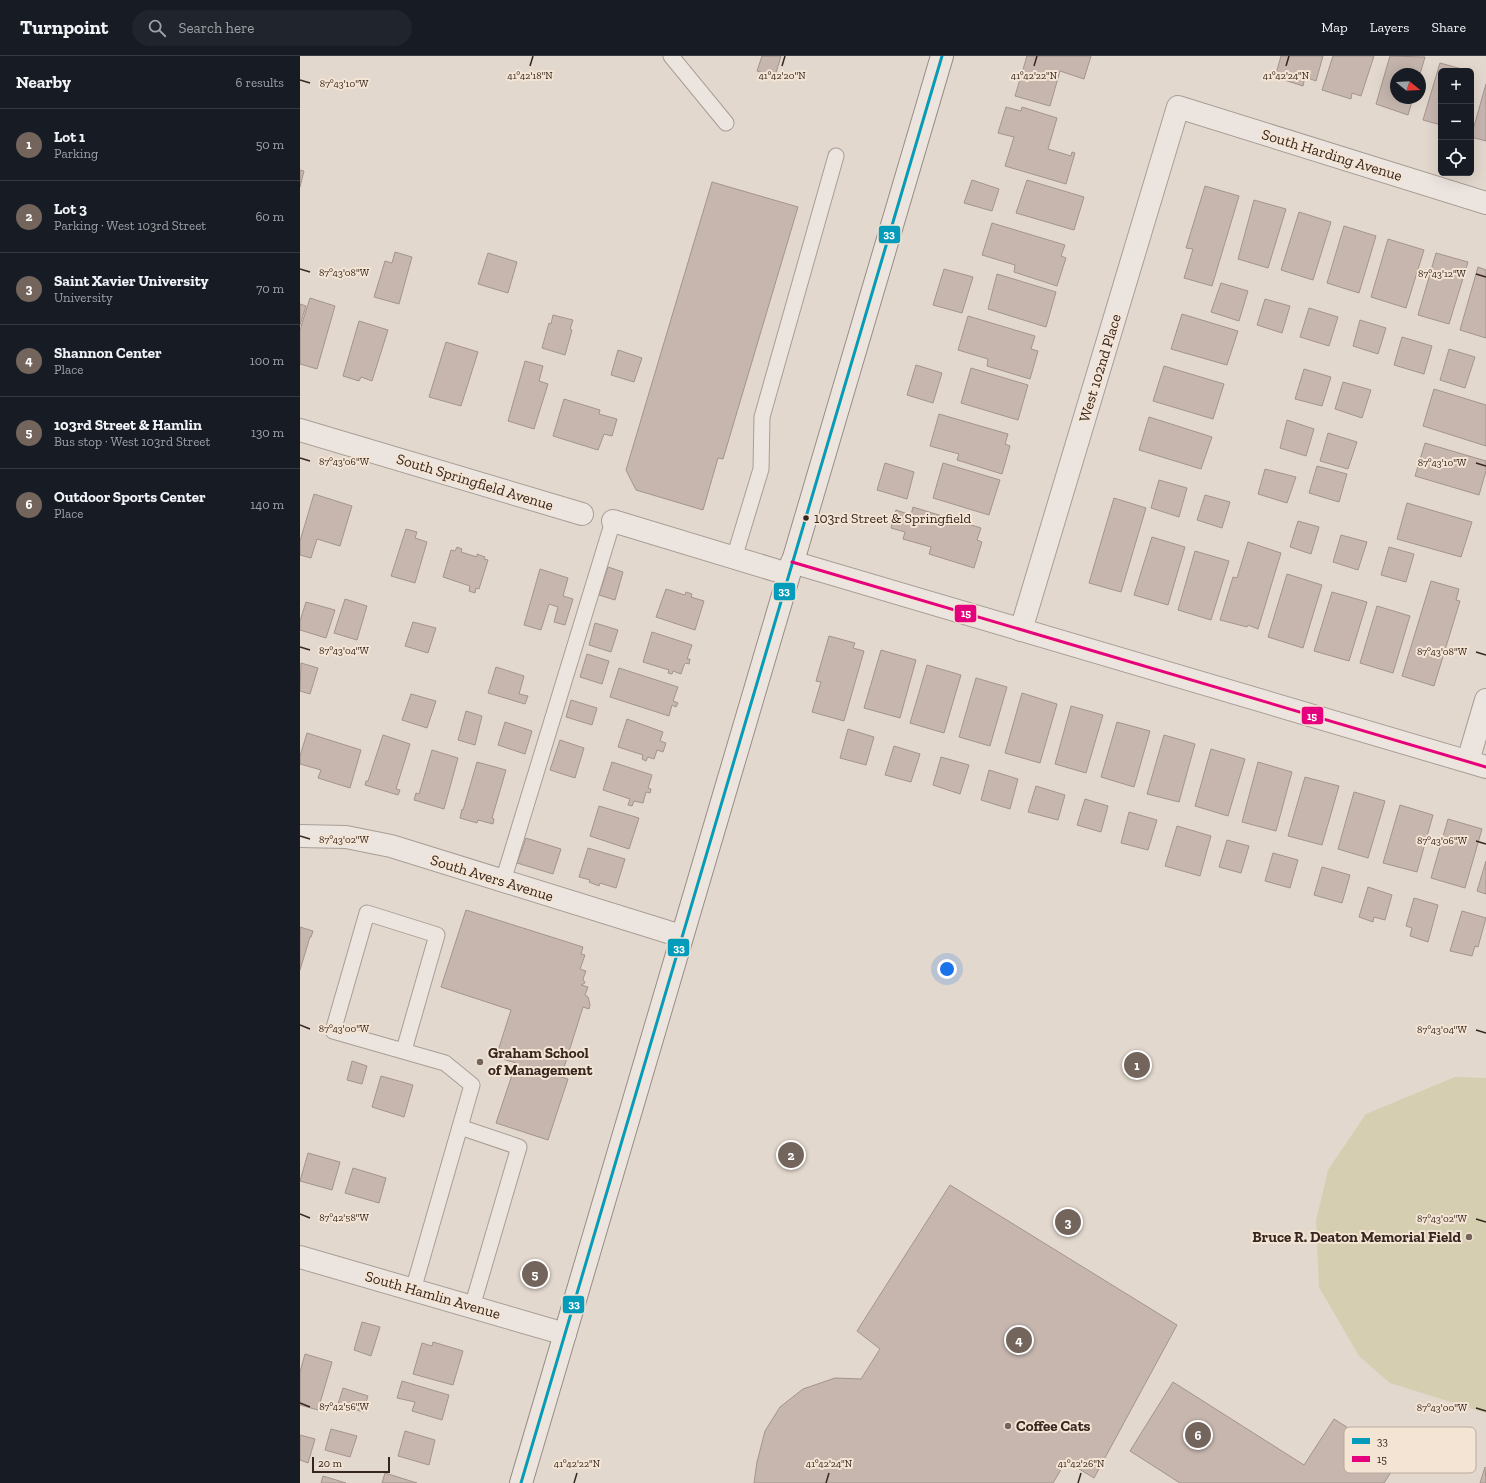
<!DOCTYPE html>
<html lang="en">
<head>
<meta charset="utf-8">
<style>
	body { margin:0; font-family:"Zilla Slab",serif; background:#20242c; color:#f1f3f6 }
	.controls { position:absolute; right:12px; top:12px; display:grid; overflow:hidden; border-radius:6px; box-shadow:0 4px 16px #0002 }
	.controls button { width:36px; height:36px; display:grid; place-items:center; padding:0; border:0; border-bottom:1px solid #363941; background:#171b24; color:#f1f3f6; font:20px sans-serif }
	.compass { position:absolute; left:1090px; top:12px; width:36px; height:36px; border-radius:50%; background:#171b24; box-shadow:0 4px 16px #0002; rotate:108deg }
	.scale { position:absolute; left:12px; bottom:10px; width:78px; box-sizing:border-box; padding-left:4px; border:2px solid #36261f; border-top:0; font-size:11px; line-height:14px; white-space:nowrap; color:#36261f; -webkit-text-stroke:3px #f3e4d4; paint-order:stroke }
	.you { position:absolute; left:647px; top:913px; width:14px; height:14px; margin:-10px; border:3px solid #fff; border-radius:50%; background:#1a73e8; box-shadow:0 0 0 6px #1a73e833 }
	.badge { display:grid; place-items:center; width:26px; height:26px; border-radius:50%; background:#73645c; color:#fff; font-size:13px; font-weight:700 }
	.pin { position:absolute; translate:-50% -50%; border:2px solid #fff; box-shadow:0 1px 4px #0006 }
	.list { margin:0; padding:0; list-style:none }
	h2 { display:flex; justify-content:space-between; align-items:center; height:52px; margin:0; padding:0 16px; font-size:17px }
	h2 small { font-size:13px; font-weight:400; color:#9ea1a6 }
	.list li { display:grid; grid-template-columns:26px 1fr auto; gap:12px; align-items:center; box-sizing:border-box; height:72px; padding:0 16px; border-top:1px solid #363941 }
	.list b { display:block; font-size:15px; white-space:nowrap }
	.list p { margin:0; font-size:13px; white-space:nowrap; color:#9ea1a6 }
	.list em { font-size:13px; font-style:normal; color:#9ea1a6 }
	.icon { flex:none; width:22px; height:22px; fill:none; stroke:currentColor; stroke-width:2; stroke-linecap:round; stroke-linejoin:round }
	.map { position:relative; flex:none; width:1186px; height:1427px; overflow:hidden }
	header { display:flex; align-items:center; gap:24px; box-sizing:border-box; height:56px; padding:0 20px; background:#171b24; border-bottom:1px solid #363941 }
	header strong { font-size:19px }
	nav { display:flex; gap:22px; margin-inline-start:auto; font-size:14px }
	.search { width:280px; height:36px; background:#20242c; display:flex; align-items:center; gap:10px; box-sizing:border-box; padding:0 14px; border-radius:22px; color:#9ea1a6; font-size:15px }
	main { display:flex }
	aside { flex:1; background:#171b24 }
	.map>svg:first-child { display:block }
</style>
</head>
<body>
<header>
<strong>Turnpoint</strong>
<div class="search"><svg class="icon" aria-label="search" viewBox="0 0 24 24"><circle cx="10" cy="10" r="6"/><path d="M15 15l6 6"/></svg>Search here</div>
<nav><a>Map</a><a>Layers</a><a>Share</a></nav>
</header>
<main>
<aside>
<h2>Nearby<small>6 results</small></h2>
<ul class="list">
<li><span class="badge">1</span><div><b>Lot 1</b><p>Parking</p></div><em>50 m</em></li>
<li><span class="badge">2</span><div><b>Lot 3</b><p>Parking · West 103rd Street</p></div><em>60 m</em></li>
<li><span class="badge">3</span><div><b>Saint Xavier University</b><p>University</p></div><em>70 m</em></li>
<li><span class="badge">4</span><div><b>Shannon Center</b><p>Place</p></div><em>100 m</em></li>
<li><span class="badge">5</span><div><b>103rd Street &amp; Hamlin</b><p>Bus stop · West 103rd Street</p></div><em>130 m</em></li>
<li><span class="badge">6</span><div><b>Outdoor Sports Center</b><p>Place</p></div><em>140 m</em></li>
</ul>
</aside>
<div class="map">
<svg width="1186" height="1427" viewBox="0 0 1186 1427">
	<rect width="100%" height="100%" fill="#e3d8cd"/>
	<path fill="#d5ceb0" d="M1155,1021L1186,1022V1357L1090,1327L1059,1300L1019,1231L1016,1165L1028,1114L1066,1058Z"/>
	<g fill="#c6b6ae" stroke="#a3948d">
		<path d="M462,0H481L475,20L457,15Z"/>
		<path d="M727,0H791L784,23L760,15L750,50L715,40Z"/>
		<path d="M981,0H1023L1016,25L1005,21L1003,30L975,21Z"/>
		<path d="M1033,0H1074L1061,40L1052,37L1051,43L1022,34Z"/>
		<path d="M1090,0L1125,1L1120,18H1096V42H1113L1108,59L1076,48Z"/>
		<path d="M1140,7L1169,15H1141V69L1123,64Z"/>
		<path d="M1186,28V85L1171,81Z"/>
		<path d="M706,51L721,55L722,51L757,62L748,93L771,100L772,96L775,97L766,128L705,110L714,81L698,77Z"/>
		<path d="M0,114L4,115L0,131Z"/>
		<path d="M672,124L699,133L692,155L664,147Z"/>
		<path d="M727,124L784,141L774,174L716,157Z"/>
		<path d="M412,126L498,151L423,403L418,402L403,454L336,434L326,414Z"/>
		<path d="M905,130L939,140L912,230L884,222L893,193L886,192Z"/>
		<path d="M954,144L986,153L968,212L938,203Z"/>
		<path d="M999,156L1031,166L1013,224L981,214Z"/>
		<path d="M692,167L765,189L761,200L766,202L757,230L714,216L715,209L682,199Z"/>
		<path d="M1044,170L1076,180L1059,237L1027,227Z"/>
		<path d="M1088,183L1124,194L1106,252L1071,241Z"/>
		<path d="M95,196L112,201L99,248L74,241L85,205L92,207Z"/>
		<path d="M188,197L217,206L208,237L178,228Z"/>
		<path d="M1136,197L1168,206L1149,268L1118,259Z"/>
		<path d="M1178,211L1186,214V282L1160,274Z"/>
		<path d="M644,213L673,221L662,257L633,249Z"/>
		<path d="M697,218L756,236L746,271L688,253Z"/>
		<path d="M921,227L948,235L939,265L911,256Z"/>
		<path d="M10,242L35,250L17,313L0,308V274Z"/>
		<path d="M965,243L990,250L982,277L957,269Z"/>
		<path d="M0,248L6,250L0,269Z"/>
		<path d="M1009,252L1038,261L1029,290L1000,281Z"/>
		<path d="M882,258L938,275L927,309L871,293Z"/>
		<path d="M253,259L273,264L270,273L272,274L265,299L242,292L249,267L251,268Z"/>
		<path d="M668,260L735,280L731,293L738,295L730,323L687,310L688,303L658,294Z"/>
		<path d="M1060,264L1086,272L1078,298L1053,290Z"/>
		<path d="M59,265L88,274L72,325L61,321L59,325L43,320Z"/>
		<path d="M1102,281L1132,290L1124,318L1094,309Z"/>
		<path d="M146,286L178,296L161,350L129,341Z"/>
		<path d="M1149,293L1175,301L1165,332L1140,324Z"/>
		<path d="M318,294L342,302L334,326L311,319Z"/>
		<path d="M225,305L243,310L239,325L248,328L234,373L208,365Z"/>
		<path d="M616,309L642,317L633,347L607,339Z"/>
		<path d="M864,310L924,328L913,363L853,345Z"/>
		<path d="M671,312L728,329L718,364L661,347Z"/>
		<path d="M1004,313L1031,321L1022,350L995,343Z"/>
		<path d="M1043,326L1071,334L1062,362L1035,353Z"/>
		<path d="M1134,333L1186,349V390L1123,370Z"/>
		<path d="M264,343L300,354L299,358L317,363L312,380L304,378L298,394L253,380Z"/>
		<path d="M639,358L708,378L705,388L710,390L702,418L657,404L659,398L630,390Z"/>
		<path d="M849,361L912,381L901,413L839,394Z"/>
		<path d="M987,364L1014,373L1006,400L980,392Z"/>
		<path d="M1028,377L1057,386L1048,413L1020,405Z"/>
		<path d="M1125,387L1186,405V415L1179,439L1115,420Z"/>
		<path d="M585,407L614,416L607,443L577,434Z"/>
		<path d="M643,407L700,424L689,459L633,442Z"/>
		<path d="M1017,410L1047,418L1039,446L1009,437Z"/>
		<path d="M965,413L996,421L987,447L958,438Z"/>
		<path d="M859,424L887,432L879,461L851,452Z"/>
		<path d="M14,438L52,450L40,490L17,483L11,502L0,499V485Z"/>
		<path d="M905,439L930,446L922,472L897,464Z"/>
		<path d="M814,442L846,452L821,536L789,527Z"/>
		<path d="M1107,447L1172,466L1161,501L1097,483Z"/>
		<path d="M613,451L681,472L677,484L682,486L674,512L629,498L631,491L603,483L605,476L591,472L596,454L611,459Z"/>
		<path d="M998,465L1019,471L1011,498L990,491Z"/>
		<path d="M106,473L117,476L115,482L127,486L115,527L91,520Z"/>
		<path d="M1041,479L1067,486L1058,514L1033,506Z"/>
		<path d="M852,481L885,491L868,549L834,539Z"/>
		<path d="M948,486L981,497L958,573L948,569L947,571L920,564L933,521L937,522Z"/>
		<path d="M157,491L162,493L161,496L177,501V498L185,501L184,503L188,504L179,533L176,532L175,537L169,535L170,530L143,521L151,494L155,495Z"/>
		<path d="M1089,491L1114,498L1106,526L1081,519Z"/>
		<path d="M895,495L929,505L911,564L878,554Z"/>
		<path d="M308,511L323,516L315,544L299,539Z"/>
		<path d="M240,513L268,522L263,540L273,543L265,569L254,566L258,551L249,548L241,574L224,569Z"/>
		<path d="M987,518L1022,529L1003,592L968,581Z"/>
		<path d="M1131,525L1159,533L1156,544L1160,545L1134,630L1102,620Z"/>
		<path d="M366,533L385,539L386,536L392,538L391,541L404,545L395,574L356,561Z"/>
		<path d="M1032,536L1067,546L1049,605L1014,595Z"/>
		<path d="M45,543L67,550L57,584L34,577Z"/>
		<path d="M6,546L35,554L26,582L0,574V565Z"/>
		<path d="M1077,550L1110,560L1093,617L1060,607Z"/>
		<path d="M113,566L136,572L128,597L105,590Z"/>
		<path d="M295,567L318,574L311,596L289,589Z"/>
		<path d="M352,576L392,589L387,603H390L389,608L386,607L384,609L381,618L373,615L372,618L368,617L369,614L343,606Z"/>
		<path d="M529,580L555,587L553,592L564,595L544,665L512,656L521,626L516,625Z"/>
		<path d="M581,594L616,604L600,662L564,652Z"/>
		<path d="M287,598L309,605L302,628L280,621Z"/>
		<path d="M1,607L18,612L10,638L0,635Z"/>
		<path d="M627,609L661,619L644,677L610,667Z"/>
		<path d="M196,611L224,620L219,638L228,640L225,648L188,637Z"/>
		<path d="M319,612L378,631L373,645L378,647L376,651L372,649L369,660L310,641Z"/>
		<path d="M676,622L707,631L690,690L659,681Z"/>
		<path d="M722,637L757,648L740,707L705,697Z"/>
		<path d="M111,638L136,645L127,672L102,664Z"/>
		<path d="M271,644L297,652L292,669L266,661Z"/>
		<path d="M771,650L803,659L786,717L755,708Z"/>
		<path d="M166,655L182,660L175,689L158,684Z"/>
		<path d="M327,663L363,676L360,685L366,687L363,696L357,694L354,703L348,701L346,705L342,703L343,699L318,691Z"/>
		<path d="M205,666L232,675L225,698L198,689Z"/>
		<path d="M817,666L850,675L834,731L801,721Z"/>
		<path d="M548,673L574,681L566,709L540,702Z"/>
		<path d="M7,677L61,694L50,732L18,722L21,714L0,708V700Z"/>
		<path d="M83,679L110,688L96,733L100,734L98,739L65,729L66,725H68Z"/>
		<path d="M864,679L895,688L879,746L847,738Z"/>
		<path d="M260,684L284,692L275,722L250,714Z"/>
		<path d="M594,690L620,698L611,726L585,719Z"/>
		<path d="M911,693L945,703L928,760L895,750Z"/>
		<path d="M132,694L158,702L144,753L114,744L116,737L119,738Z"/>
		<path d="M641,701L669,709L660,738L633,729Z"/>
		<path d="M177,706L206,714L192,762L194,763L193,768L178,764L177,767L160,762L162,753L163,754Z"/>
		<path d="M312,706L352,719L348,732L351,733L350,737L346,736L343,747L334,745L332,750L328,749L330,743L303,734Z"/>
		<path d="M958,706L992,716L976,775L942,766Z"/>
		<path d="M689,714L718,723L710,753L681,744Z"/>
		<path d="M1005,721L1039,730L1022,789L988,780Z"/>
		<path d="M736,730L765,739L758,764L728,756Z"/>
		<path d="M1054,736L1085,745L1068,802L1038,793Z"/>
		<path d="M785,743L808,750L801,776L777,769Z"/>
		<path d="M1100,749L1133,759L1117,816L1083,807Z"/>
		<path d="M299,750L339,762L329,793L290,780Z"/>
		<path d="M829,756L857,764L848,794L821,787Z"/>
		<path d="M1148,763L1182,773L1165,832L1131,822Z"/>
		<path d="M877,770L911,780L900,820L865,810Z"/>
		<path d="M226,782L261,793L253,818L217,807Z"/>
		<path d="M927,784L949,790L941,817L919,811Z"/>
		<path d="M288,792L325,803L316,832L300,827L299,830L289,826L290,824L279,821Z"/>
		<path d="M973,797L998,804L990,832L965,825Z"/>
		<path d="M1186,805V838L1177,835Z"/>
		<path d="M1022,811L1050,819L1042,847L1014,839Z"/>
		<path d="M1068,831L1092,839L1085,864L1074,861L1073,866L1059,861Z"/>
		<path d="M1114,842L1138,849L1128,886L1110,880L1112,872L1106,870Z"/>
		<path d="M166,854L283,891L281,898L285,899L280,913L286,915L283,923L285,927L281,929L288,931L285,939L288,941L290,949L289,953L283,951L261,1021L268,1023L248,1084L196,1067L216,1007L196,1001L211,954L141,931Z"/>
		<path d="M1162,855L1186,862L1178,891L1175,890L1172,900L1150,895Z"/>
		<path d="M0,871L13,875L11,881H10L0,914Z"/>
		<path d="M52,1005L67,1010L62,1028L47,1024Z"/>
		<path d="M81,1020L113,1029L104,1061L72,1051Z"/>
		<path d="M8,1097L40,1106L32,1134L0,1125Z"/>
		<path d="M53,1112L86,1122L79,1147L45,1137Z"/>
		<path d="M650,1129L877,1269L794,1422L766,1405L753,1427H454L457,1406L465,1375L480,1351L503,1333L535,1322L561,1323L580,1293L557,1275Z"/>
		<path d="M62,1266L80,1271L71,1300L54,1294Z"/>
		<path d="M133,1286L163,1295L153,1329L113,1318L122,1287L132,1290Z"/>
		<path d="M5,1298L32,1306L18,1354L0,1349V1316Z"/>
		<path d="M102,1325L149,1339L142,1364L112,1355L115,1346L97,1342Z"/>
		<path d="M873,1326L1004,1409L1034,1363L1099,1404L1084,1427H880L830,1395Z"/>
		<path d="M43,1332L68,1340L63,1356L38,1348Z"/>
		<path d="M31,1373L57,1380L50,1401L25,1394Z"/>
		<path d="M105,1375L135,1384L129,1409L98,1400Z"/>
		<path d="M0,1379L15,1383L8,1407L0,1404Z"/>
		<path d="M1185,1411L1186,1427H1180Z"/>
		<path d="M85,1417L117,1427H82Z"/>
		<path d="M23,1420L46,1427H21Z"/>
	</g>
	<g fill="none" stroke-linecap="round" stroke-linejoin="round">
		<g stroke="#a89e96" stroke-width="17">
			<g id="lane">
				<path d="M371,0L426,67"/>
				<path d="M434,502L461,413L462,361L536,100"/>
				<path d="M203,825L313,465"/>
				<path d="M104,994L137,879L67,857L33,975L145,1007L172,1029L113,1234"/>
				<path d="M160,1071L219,1091L172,1251"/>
			</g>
		</g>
		<g stroke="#a89e96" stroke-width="24">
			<g id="street">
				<path d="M0,374L282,458"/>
				<path d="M313,465L488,518"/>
				<path d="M492,506L1186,711"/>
				<path d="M721,574L878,51L1186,147"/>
				<path d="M1168,705L1186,644"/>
				<path d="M0,780L46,781L91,790L381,880"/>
				<path d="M0,1201L265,1278"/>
			</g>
		</g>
		<g stroke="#988d86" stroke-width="24">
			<path id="secondary" d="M221,1427L642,0"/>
		</g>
		<use href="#lane" stroke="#ece5df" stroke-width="15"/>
		<use href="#street" stroke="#ece5df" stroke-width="22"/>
		<use href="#secondary" stroke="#ece5df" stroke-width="22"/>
		<g stroke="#f3e4d4" stroke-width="6">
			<path id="bus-1" d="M221,1427L642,0"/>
		</g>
		<g stroke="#f3e4d4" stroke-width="6">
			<path id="bus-2" d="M492,506L1186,711"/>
		</g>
		<use href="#bus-1" stroke="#059cbc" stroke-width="3"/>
		<use href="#bus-2" stroke="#e5007d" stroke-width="3"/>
	</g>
	<path fill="none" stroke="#36261f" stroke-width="1.5" d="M230,10L233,0M482,10L485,0M734,10L737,0M986,10L989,0M0,24L10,27M0,213L10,216M1176,218L1186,221M0,402L10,405M1176,407L1186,410M0,591L10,594M1176,596L1186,599M0,780L10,783M1176,785L1186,788M0,969L10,973M1176,974L1186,977M0,1158L10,1162M1176,1163L1186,1166M0,1347L10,1351M1176,1352L1186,1355M274,1427L277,1417M526,1427L529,1417M778,1427L781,1417"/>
	<circle fill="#36261f" stroke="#f3e4d4" stroke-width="1.5" cx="506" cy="462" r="3.5"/>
	<g fill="#73645c" stroke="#f3e4d4" stroke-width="1.5">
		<circle cx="180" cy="1006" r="4"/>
		<circle cx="1169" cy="1181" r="4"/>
		<circle cx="708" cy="1370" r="4"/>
	</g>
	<g text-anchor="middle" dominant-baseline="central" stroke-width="4" stroke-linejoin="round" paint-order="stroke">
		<g font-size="14" fill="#36261f" stroke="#f3e4d4" text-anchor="start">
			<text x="514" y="462">103rd Street &amp; Springfield</text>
		</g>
		<g font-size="15" fill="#36261f" stroke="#f3e4d4">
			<text transform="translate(1032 99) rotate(17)">South Harding Avenue</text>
			<text transform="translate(800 312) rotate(-73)">West 102nd Place</text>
			<text transform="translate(175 426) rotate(17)">South Springfield Avenue</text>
			<text transform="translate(192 822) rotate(17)">South Avers Avenue</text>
			<text transform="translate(133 1239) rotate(16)">South Hamlin Avenue</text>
		</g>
		<g font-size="15" font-weight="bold" fill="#36261f" stroke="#f3e4d4" text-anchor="start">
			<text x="188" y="997">Graham School<tspan x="188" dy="17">of Management</tspan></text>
			<text x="1161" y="1181" text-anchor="end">Bruce R. Deaton Memorial Field</text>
			<text x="716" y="1370">Coffee Cats</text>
		</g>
	</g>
	<rect x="1044" y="1371" width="132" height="46" rx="6" fill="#f3e4d4" stroke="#baab9e" stroke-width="1"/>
	<rect x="1052" y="1382" width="18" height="6" fill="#059cbc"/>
	<rect x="1052" y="1400" width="18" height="6" fill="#e5007d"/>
	<g font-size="11" fill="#36261f">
		<text x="1077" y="1389">33</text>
		<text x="1077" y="1407">15</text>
	</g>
	<g font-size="10" text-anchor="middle" fill="#36261f" stroke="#f3e4d4" stroke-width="4" stroke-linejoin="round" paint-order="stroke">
		<text x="230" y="23">41°42'18"N</text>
		<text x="482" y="23">41°42'20"N</text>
		<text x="734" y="23">41°42'22"N</text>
		<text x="986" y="23">41°42'24"N</text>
		<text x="44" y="31">87°43'10"W</text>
		<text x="44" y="220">87°43'08"W</text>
		<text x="1142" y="221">87°43'12"W</text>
		<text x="44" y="409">87°43'06"W</text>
		<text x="1142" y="410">87°43'10"W</text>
		<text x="44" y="598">87°43'04"W</text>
		<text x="1142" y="599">87°43'08"W</text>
		<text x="44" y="787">87°43'02"W</text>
		<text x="1142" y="788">87°43'06"W</text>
		<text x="44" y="976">87°43'00"W</text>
		<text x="1142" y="977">87°43'04"W</text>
		<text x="44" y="1165">87°42'58"W</text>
		<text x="1142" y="1166">87°43'02"W</text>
		<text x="44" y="1354">87°42'56"W</text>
		<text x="1142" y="1355">87°43'00"W</text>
		<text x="277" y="1411">41°42'22"N</text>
		<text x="529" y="1411">41°42'24"N</text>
		<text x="781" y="1411">41°42'26"N</text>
	</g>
	<g stroke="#f3e4d4" stroke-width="1.5">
		<rect x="578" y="169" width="23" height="19" rx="4" fill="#059cbc"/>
		<rect x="473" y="526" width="23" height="19" rx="4" fill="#059cbc"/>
		<rect x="654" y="548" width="23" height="19" rx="4" fill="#e5007d"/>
		<rect x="1001" y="650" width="23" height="19" rx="4" fill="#e5007d"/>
		<rect x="367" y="882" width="23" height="19" rx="4" fill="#059cbc"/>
		<rect x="262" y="1239" width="23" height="19" rx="4" fill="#059cbc"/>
	</g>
	<g font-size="11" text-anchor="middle" font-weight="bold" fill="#fff">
		<text x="589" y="182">33</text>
		<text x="484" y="539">33</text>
		<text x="666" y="561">15</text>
		<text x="1012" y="664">15</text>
		<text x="379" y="896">33</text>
		<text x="274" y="1252">33</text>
	</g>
</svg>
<div class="controls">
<button>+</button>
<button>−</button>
<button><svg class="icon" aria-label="locate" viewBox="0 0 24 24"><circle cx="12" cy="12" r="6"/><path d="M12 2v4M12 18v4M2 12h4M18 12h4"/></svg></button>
</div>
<svg class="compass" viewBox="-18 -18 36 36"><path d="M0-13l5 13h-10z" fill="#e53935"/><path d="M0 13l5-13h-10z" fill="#9ea1a6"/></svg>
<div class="scale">20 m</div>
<div class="you"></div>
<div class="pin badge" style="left:837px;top:1009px">1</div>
<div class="pin badge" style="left:491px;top:1099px">2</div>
<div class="pin badge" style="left:768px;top:1166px">3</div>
<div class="pin badge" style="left:719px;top:1284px">4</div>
<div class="pin badge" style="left:235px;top:1218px">5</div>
<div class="pin badge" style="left:898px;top:1379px">6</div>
</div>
</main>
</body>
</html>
